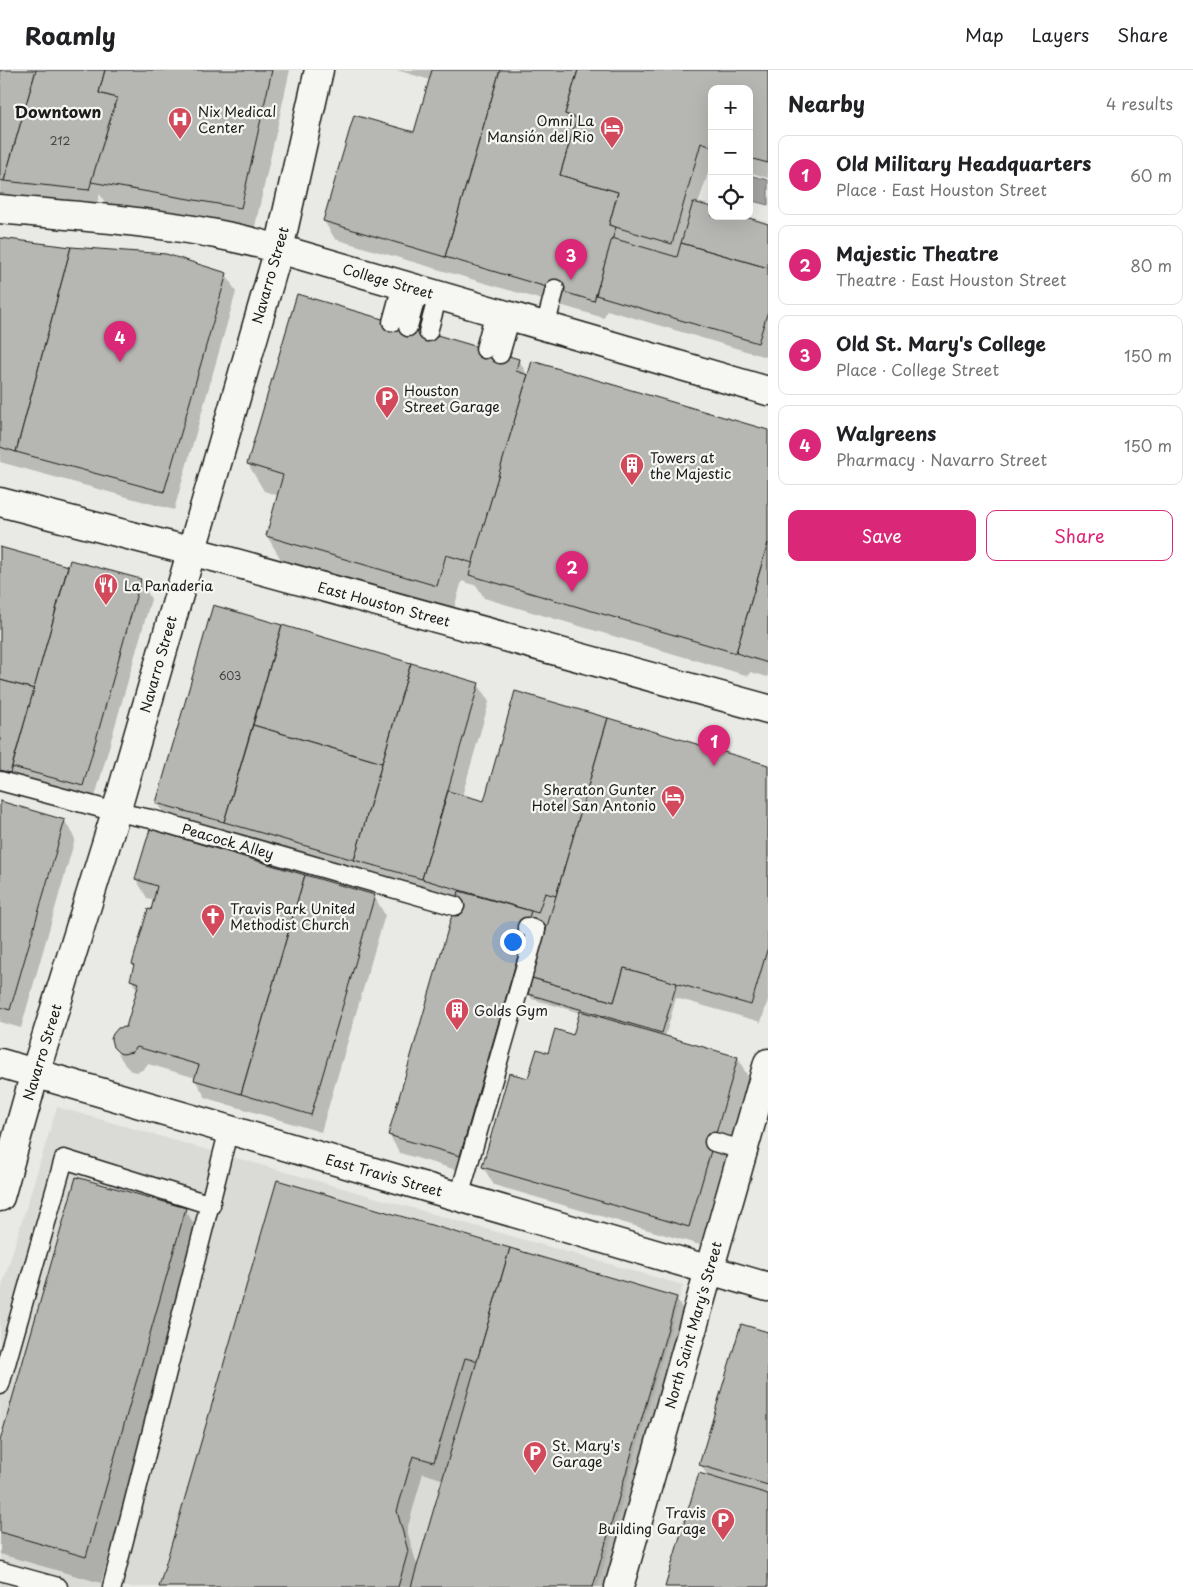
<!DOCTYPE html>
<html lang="en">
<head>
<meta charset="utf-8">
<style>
	body { margin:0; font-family:"Playpen Sans",sans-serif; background:#f6f6f6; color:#202124 }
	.controls { position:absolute; right:15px; top:15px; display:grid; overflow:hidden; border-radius:10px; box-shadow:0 5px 20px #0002 }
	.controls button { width:45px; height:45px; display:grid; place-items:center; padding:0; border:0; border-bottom:1px solid #e0e0e0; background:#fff; color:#202124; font:25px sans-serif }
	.you { position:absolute; left:512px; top:871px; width:18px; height:18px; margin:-12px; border:4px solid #fff; border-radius:50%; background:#1a73e8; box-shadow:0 0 0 8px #1a73e833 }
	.badge { display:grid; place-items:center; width:32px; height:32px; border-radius:50%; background:#db2777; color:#fff; font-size:16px; font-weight:700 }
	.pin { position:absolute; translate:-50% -41px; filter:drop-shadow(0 1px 2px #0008) }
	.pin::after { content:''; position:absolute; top:26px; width:18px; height:15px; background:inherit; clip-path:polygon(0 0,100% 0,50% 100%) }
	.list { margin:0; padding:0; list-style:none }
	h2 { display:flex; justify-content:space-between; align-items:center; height:65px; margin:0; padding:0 20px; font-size:21px }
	h2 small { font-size:16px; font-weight:400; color:#757577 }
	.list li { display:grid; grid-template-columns:32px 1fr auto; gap:15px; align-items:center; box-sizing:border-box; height:80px; margin:0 10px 10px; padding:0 10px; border:1px solid #e0e0e0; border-radius:10px }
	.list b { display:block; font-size:19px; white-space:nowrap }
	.list p { margin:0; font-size:16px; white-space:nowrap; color:#757577 }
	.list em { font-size:16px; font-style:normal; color:#757577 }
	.actions { display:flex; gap:10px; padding:15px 20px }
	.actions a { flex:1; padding:11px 0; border:1px solid #db2777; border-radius:10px; text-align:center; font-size:18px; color:#db2777 }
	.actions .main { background:#db2777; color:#fff }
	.icon { flex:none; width:28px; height:28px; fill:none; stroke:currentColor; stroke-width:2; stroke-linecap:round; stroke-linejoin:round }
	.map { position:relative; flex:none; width:768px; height:1517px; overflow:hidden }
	header { display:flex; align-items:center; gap:30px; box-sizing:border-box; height:70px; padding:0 25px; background:#fff; border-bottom:1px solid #e0e0e0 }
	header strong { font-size:24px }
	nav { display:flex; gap:28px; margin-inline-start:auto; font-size:18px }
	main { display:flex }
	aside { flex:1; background:#fff }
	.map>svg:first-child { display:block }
</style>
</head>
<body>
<header>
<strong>Roamly</strong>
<nav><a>Map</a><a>Layers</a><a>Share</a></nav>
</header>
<main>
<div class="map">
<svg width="768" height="1517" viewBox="0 0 768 1517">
	<rect width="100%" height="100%" fill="#e9e9e5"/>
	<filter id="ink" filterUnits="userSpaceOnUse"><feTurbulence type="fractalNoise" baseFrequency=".02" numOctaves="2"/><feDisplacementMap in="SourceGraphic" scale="10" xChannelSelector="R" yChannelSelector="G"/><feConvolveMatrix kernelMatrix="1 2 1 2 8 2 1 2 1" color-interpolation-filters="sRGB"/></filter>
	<g filter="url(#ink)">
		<path fill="#dadad6" d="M57,1037L683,1215L598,1517H0V1223Z"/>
		<path fill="#a3a3a1" stroke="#6d6d6c" d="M749,105L768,110V135L749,130Z"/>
		<g fill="#0003" fill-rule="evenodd">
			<path d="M0,0H290L254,161L106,135L100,124L97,134L15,125L14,129L0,127Z"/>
			<path d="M397,0H768V108L749,102V19H712V91L698,134L712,146L768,155V282L766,287L607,240L604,248L335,169L324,151L414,63L430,10Z"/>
			<path d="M0,169L226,204L236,222L174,440L0,392Z"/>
			<path d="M519,290L529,308L768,362V607L750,602L749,606L484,528L477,516L462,511L453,542L283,493L267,466L279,426L264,421L248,394Z"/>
			<path d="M0,478L69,498L141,510L151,529L93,734L0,711Z"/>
			<path d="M214,537L478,614L489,632L462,726L484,733L768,696V930L761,952L676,928L665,967L738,988L748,1007L700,1175L494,1115L483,1097L529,1010L549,984L574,966L581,943L532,929L529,924L547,861L541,859L470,1104L400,1083L389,1065L456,834L168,751L157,732Z"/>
			<path d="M0,733L65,751L75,769L21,958L0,952Z"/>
			<path d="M136,809L374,826L385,845L321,1062L206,1028L195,1010L196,1008L148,994L142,1000L138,1002L131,1001L125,995L114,976L127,958L138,921L131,910L135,897L133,894L155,830L147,828Z"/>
			<path d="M278,1112L676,1228L687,1246L608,1517H161ZM423,1403L444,1410L418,1499L407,1460Z"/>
			<path d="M185,1139L201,1166L101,1513L0,1484V1376Z"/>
			<path d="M768,1264V1517H666L708,1407L701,1395Z"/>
		</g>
		<g fill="#b6b6b3" stroke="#1c1c1c">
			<path d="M0,0H36L4,111L0,110Z"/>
			<path d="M36,0H105L99,23L117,28L89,120L4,111Z"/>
			<path d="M105,0H272L241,138L91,112L117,28L99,23Z"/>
			<path d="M432,0H500L445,187L323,151L354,45L414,62Z"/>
			<path d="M500,0H578L565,44L577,48L560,105L618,122L609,155L616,157L594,231L445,187Z"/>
			<path d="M578,0H768V93L749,88V19H712V77L701,73L672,174L609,155L618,122L560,105L577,48L565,44Z"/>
			<path d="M693,132L712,137V146H743L768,154V198L681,173Z"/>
			<path d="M0,168L71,177L16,382L0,377Z"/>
			<path d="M612,168L677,187L681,173L768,198V241L758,273L596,225Z"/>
			<path d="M71,177L166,184L227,203L164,422L16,382Z"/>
			<path d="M297,224L519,289L516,301L528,305L473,493L446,485L437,516L266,466L283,405L247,394Z"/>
			<path d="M532,291L768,360V473L736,583L469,505Z"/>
			<path d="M768,473V593L736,583Z"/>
			<path d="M0,477L68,496L34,619L0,610Z"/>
			<path d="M70,490L141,509L83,716L12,697Z"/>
			<path d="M213,535L282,555L224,752L156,733Z"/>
			<path d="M282,555L411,593L382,693L253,655Z"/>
			<path d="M411,593L479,613L422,809L354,790Z"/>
			<path d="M0,610L34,619L10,703L0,700Z"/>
			<path d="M515,621L608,648L556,826L545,823L538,843L422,809L448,721L484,731Z"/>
			<path d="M608,648L768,695V877L751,935L624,898L614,932L532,908Z"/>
			<path d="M253,655L382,693L354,790L224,752Z"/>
			<path d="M0,731L65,750L10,940L0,937Z"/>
			<path d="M150,759L305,805L241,1024L194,1010L199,995L137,977L132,982L123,984L119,983L113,977L111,969L113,964L118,958L126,957L139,913L130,910L134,895L132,894L148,839L151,840L157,816L135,809Z"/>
			<path d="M305,805L375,825L311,1045L241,1024Z"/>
			<path d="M459,821L531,841L460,1086L388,1065Z"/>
			<path d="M624,898L677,913L662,963L528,924L532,908L614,932Z"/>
			<path d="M580,941L738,987L689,1157L482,1097L509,1003L528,1008L537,979L548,983L555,959L573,965Z"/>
			<path d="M76,1107L186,1138L86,1487L0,1462V1371Z"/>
			<path d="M277,1110L510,1178L477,1291L465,1288L434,1392L413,1386L397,1441L408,1481L398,1517H159Z"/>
			<path d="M510,1178L677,1227L593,1517H411Z"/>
			<path d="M741,1254L768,1262V1415L699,1395Z"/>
			<path d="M699,1403L768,1424V1517H665Z"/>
		</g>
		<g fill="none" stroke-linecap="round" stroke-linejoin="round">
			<g stroke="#1c1c1c" stroke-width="21">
				<g id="service">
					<path d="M392,252L402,215"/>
					<path d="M408,257L418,220"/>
					<path d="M545,257L555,219"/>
					<path d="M428,262L438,225"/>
					<path d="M485,279L495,242"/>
					<path d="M500,284L511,246"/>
					<path d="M0,711L116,742L151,749L455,836"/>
					<path d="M714,1072L743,1080"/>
					<path d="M459,1127L536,860L527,857"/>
					<path d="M0,1315L64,1089L211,1135"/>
					<path d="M0,1501L58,1517"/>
					<path d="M112,1517L229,1059"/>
				</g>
			</g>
			<g stroke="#1c1c1c" stroke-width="31">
				<path id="minor" d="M0,139C72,146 145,150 216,164C237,168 258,173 279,179L768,321"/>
			</g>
			<g stroke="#1c1c1c" stroke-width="31">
				<g id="secondary">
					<path d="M0,432L221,489L768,639"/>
					<path d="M0,993L768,1217"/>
					<path d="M0,1127L35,1003L116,742L279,179L319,0"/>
					<path d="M619,1517L768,993"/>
				</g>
			</g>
			<use href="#service" stroke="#f6f6f2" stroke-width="18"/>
			<use href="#minor" stroke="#f6f6f2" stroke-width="28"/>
			<use href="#secondary" stroke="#f6f6f2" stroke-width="28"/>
		</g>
	</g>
	<defs>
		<g id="hospital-pin" transform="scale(1.25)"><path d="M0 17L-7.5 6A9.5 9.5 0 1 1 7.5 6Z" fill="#d1495b" stroke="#f6f6f2"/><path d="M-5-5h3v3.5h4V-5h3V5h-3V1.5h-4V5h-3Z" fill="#fff"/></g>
		<g id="hotel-pin" transform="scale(1.25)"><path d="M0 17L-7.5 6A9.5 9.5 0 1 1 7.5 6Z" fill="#d1495b" stroke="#f6f6f2"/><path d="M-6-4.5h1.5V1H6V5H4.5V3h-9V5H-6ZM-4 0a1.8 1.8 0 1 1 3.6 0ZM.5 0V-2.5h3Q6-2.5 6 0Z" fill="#fff"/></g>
		<g id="parking-pin" transform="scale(1.25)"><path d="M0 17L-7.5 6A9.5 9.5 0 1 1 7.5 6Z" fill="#d1495b" stroke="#f6f6f2"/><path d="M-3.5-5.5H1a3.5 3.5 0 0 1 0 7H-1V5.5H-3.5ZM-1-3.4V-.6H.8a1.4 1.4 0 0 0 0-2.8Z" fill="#fff"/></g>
		<g id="building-pin" transform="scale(1.25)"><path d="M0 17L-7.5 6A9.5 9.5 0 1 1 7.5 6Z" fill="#d1495b" stroke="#f6f6f2"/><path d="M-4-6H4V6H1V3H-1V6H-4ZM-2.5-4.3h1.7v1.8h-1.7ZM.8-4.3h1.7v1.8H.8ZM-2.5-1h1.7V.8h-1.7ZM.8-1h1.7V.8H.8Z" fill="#fff"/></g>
		<g id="restaurant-pin" transform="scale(1.25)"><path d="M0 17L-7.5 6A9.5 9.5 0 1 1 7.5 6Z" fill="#d1495b" stroke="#f6f6f2"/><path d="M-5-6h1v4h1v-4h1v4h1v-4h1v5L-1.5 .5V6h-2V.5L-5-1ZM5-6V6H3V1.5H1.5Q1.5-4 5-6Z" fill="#fff"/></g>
		<g id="church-pin" transform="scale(1.25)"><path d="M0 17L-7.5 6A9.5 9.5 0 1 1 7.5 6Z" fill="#d1495b" stroke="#f6f6f2"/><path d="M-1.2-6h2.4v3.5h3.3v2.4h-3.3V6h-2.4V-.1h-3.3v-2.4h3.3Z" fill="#fff"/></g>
	</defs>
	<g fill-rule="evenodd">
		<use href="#hospital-pin" x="180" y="49"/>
		<use href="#hotel-pin" x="612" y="58"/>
		<use href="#parking-pin" x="387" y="328"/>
		<use href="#building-pin" x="632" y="395"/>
		<use href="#restaurant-pin" x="106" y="515"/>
		<use href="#hotel-pin" x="673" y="727"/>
		<use href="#church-pin" x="213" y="846"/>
		<use href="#building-pin" x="457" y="940"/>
		<use href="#parking-pin" x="535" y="1383"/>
		<use href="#parking-pin" x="723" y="1450"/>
	</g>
	<g text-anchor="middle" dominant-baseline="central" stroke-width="4.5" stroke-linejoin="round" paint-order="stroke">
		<g font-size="11" fill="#424242">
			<text x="60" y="70">212</text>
			<text x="230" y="605">603</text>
		</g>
		<g font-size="14" fill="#1c1c1c" stroke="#f6f6f2" text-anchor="start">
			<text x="198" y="41">Nix Medical<tspan x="198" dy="16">Center</tspan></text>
			<text x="594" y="50" text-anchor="end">Omni La<tspan x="594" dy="16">Mansión del Rio</tspan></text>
			<text x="404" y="320">Houston<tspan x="404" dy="16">Street Garage</tspan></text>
			<text x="650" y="387">Towers at<tspan x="650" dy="16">the Majestic</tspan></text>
			<text x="124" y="515">La Panaderia</text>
			<text x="656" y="719" text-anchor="end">Sheraton Gunter<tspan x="656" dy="16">Hotel San Antonio</tspan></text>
			<text x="230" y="838">Travis Park United<tspan x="230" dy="16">Methodist Church</tspan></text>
			<text x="474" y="940">Golds Gym</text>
			<text x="552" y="1375">St. Mary's<tspan x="552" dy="16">Garage</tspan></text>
			<text x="706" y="1442" text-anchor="end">Travis<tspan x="706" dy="16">Building Garage</tspan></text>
		</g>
		<g font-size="14" fill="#1c1c1c" stroke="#f6f6f2">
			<text transform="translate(270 205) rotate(-74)">Navarro Street</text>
			<text transform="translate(388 211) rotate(16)">College Street</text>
			<text transform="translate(384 534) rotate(15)">East Houston Street</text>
			<text transform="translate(158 594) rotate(-74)">Navarro Street</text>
			<text transform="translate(228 771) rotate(16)">Peacock Alley</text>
			<text transform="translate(42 982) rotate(-73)">Navarro Street</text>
			<text transform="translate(384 1105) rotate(16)">East Travis Street</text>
			<text transform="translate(693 1255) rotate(-74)">North Saint Mary's Street</text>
		</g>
		<g font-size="16" font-weight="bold" fill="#1c1c1c" stroke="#f6f6f2">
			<text x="58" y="41">Downtown</text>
		</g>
	</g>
</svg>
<div class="controls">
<button>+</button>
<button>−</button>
<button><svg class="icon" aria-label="locate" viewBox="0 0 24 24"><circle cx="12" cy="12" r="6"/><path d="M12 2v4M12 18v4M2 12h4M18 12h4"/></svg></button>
</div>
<div class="you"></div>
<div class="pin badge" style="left:714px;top:696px">1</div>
<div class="pin badge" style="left:572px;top:522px">2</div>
<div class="pin badge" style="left:571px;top:210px">3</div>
<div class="pin badge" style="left:120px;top:292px">4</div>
</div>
<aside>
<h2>Nearby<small>4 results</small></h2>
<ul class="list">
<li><span class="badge">1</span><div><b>Old Military Headquarters</b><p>Place · East Houston Street</p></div><em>60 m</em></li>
<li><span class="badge">2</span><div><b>Majestic Theatre</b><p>Theatre · East Houston Street</p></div><em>80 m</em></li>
<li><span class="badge">3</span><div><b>Old St. Mary's College</b><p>Place · College Street</p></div><em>150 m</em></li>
<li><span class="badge">4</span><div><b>Walgreens</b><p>Pharmacy · Navarro Street</p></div><em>150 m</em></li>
</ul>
<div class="actions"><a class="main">Save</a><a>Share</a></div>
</aside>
</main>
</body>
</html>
